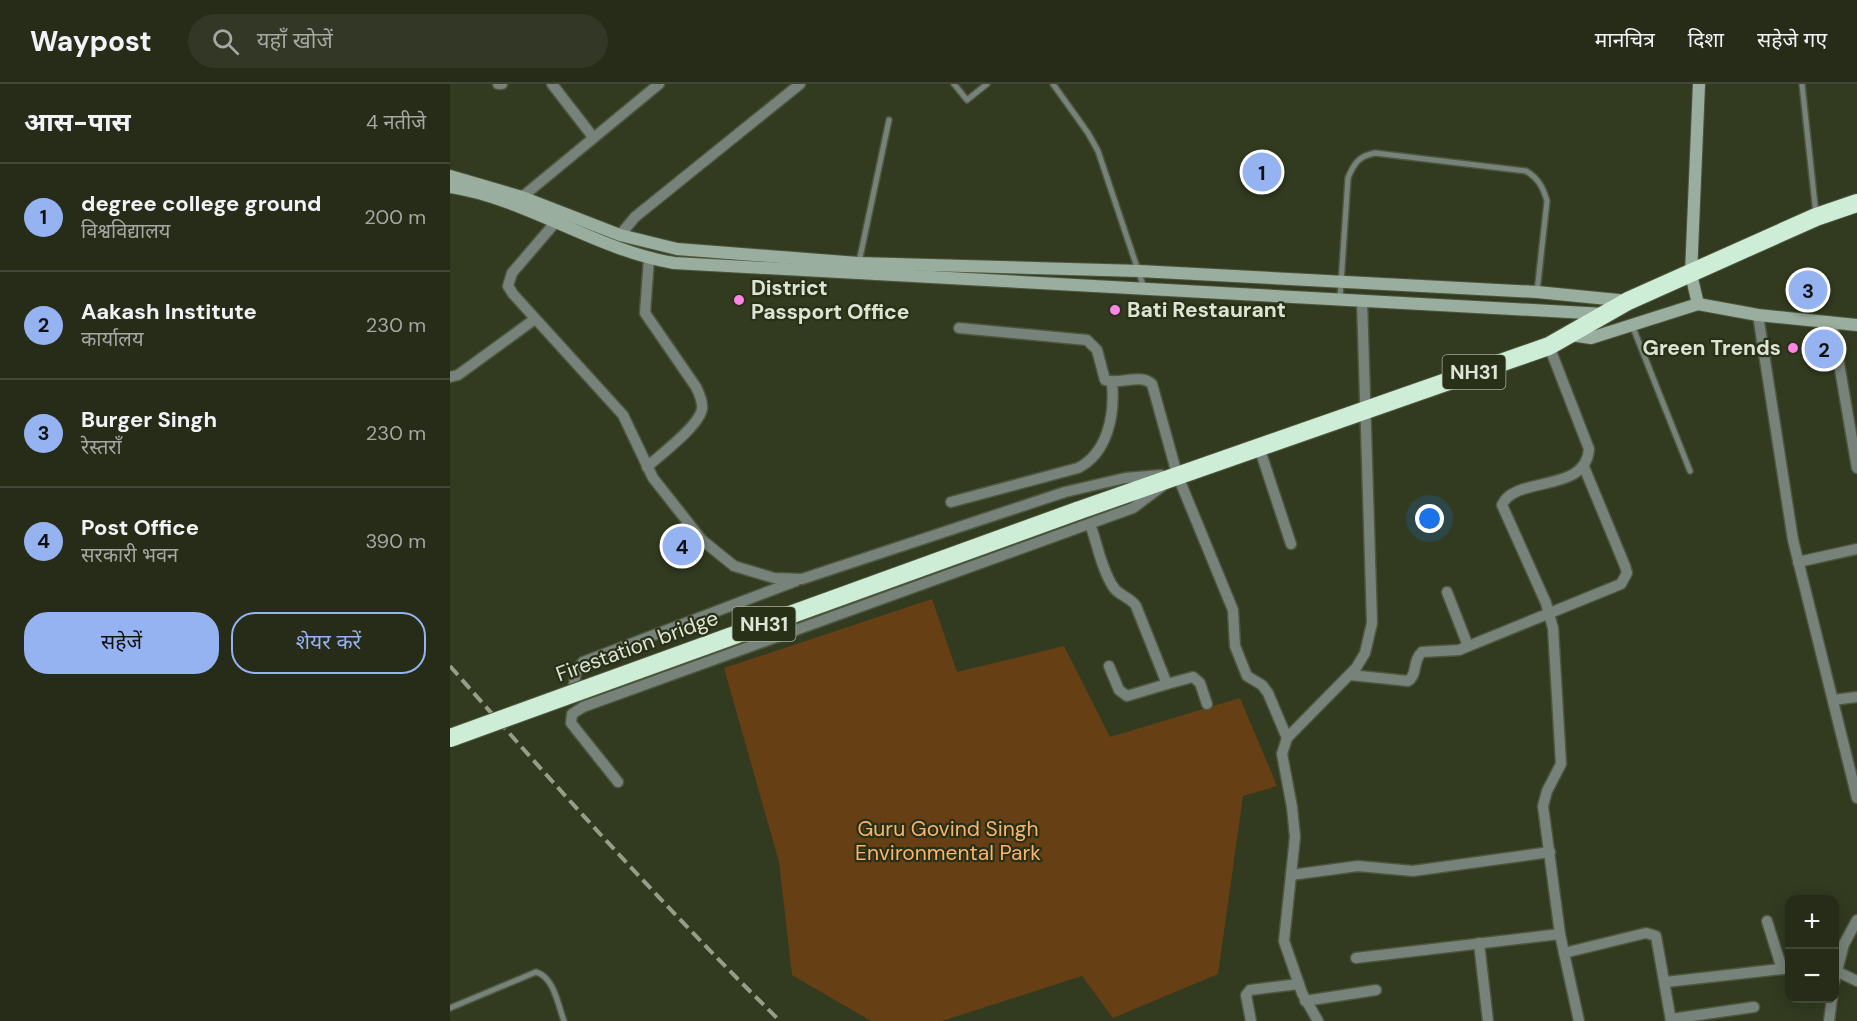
<!DOCTYPE html>
<html lang="hi">
<head>
<meta charset="utf-8">
<style>
	body { margin:0; font-family:"DM Sans","Noto Sans Devanagari",sans-serif; background:#323825; color:#f1f3f6 }
	.controls { position:absolute; right:18px; bottom:18px; display:grid; overflow:hidden; border-radius:12px; box-shadow:0 3px 15px #0003 }
	.controls button { width:54px; height:54px; display:grid; place-items:center; padding:0; border:0; border-bottom:2px solid #424837; background:#262c18; color:#f1f3f6; font:30px sans-serif }
	.you { position:absolute; left:980px; top:435px; width:21px; height:21px; margin:-15px; border:4px solid #fff; border-radius:50%; background:#1a73e8; box-shadow:0 0 0 9px #1a73e833 }
	.badge { display:grid; place-items:center; width:39px; height:39px; border-radius:50%; background:#95b2f1; color:#111; font-size:20px; font-weight:700 }
	.pin { position:absolute; translate:-50% -50%; border:3px solid #fff; box-shadow:0 2px 6px #0006 }
	.list { margin:0; padding:0; list-style:none }
	h2 { display:flex; justify-content:space-between; align-items:center; height:78px; margin:0; padding:0 24px; font-size:26px }
	h2 small { font-size:20px; font-weight:400; color:#a4a7a2 }
	.list li { display:grid; grid-template-columns:39px 1fr auto; gap:18px; align-items:center; box-sizing:border-box; height:108px; padding:0 24px; border-top:2px solid #424837 }
	.list b { display:block; font-size:22px; white-space:nowrap }
	.list p { margin:0; font-size:20px; white-space:nowrap; color:#a4a7a2 }
	.list em { font-size:20px; font-style:normal; color:#a4a7a2 }
	.actions { display:flex; gap:12px; padding:18px 24px }
	.actions a { flex:1; padding:14px 0; border:2px solid #95b2f1; border-radius:24px; text-align:center; font-size:21px; color:#95b2f1 }
	.actions .main { background:#95b2f1; color:#111 }
	.icon { flex:none; width:33px; height:33px; fill:none; stroke:currentColor; stroke-width:2; stroke-linecap:round; stroke-linejoin:round }
	.map { position:relative; flex:none; width:1407px; height:937px; overflow:hidden }
	header { display:flex; align-items:center; gap:36px; box-sizing:border-box; height:84px; padding:0 30px; background:#262c18; border-bottom:2px solid #424837 }
	header strong { font-size:28px }
	nav { display:flex; gap:33px; margin-inline-start:auto; font-size:21px }
	.search { width:420px; height:54px; background:#323825; display:flex; align-items:center; gap:15px; box-sizing:border-box; padding:0 21px; border-radius:33px; color:#a4a7a2; font-size:22px }
	main { display:flex }
	aside { flex:1; background:#262c18 }
	.map>svg:first-child { display:block }
</style>
</head>
<body>
<header>
<strong>Waypost</strong>
<div class="search"><svg class="icon" aria-label="search" viewBox="0 0 24 24"><circle cx="10" cy="10" r="6"/><path d="M15 15l6 6"/></svg>यहाँ खोजें</div>
<nav><a>मानचित्र</a><a>दिशा</a><a>सहेजे गए</a></nav>
</header>
<main>
<aside>
<h2>आस-पास<small>4 नतीजे</small></h2>
<ul class="list">
<li><span class="badge">1</span><div><b>degree college ground</b><p>विश्वविद्यालय</p></div><em>200 m</em></li>
<li><span class="badge">2</span><div><b>Aakash Institute</b><p>कार्यालय</p></div><em>230 m</em></li>
<li><span class="badge">3</span><div><b>Burger Singh</b><p>रेस्तराँ</p></div><em>230 m</em></li>
<li><span class="badge">4</span><div><b>Post Office</b><p>सरकारी भवन</p></div><em>390 m</em></li>
</ul>
<div class="actions"><a class="main">सहेजें</a><a>शेयर करें</a></div>
</aside>
<div class="map">
<svg width="1407" height="937" viewBox="0 0 1407 937">
	<rect width="100%" height="100%" fill="#323b20"/>
	<path fill="#673f14" d="M482,515L507,588L614,562L660,653L790,614L827,702L793,712L768,890L663,934L632,892L492,937H421L342,891L329,778L274,584Z"/>
	<g fill="none" stroke-linecap="round" stroke-linejoin="round">
		<g stroke="#4e563d" stroke-width="8">
			<g id="lane">
				<path d="M504,0L517,16L537,0"/>
				<path d="M603,0L638,49L648,67L694,204"/>
				<path d="M1352,0L1366,130"/>
				<path d="M409,178L439,36"/>
				<path d="M890,214L898,94C904,79 909,72 925,69L1076,87C1088,94 1093,103 1097,117L1087,208"/>
				<path d="M1182,241L1240,387"/>
				<path d="M0,924L86,888C104,893 108,921 114,937"/>
			</g>
		</g>
		<g stroke="#4e563d" stroke-width="13">
			<g id="street">
				<path d="M48,0H52"/>
				<path d="M102,0L143,53"/>
				<path d="M72,113L209,0"/>
				<path d="M110,133L62,189L58,202L63,210L173,331L203,394L252,456L284,482L324,494L352,495L615,408L675,394L711,391"/>
				<path d="M170,151L185,133L350,0"/>
				<path d="M1308,231L1343,456L1407,714"/>
				<path d="M1382,239L1407,384"/>
				<path d="M509,244L637,256L647,266L655,296C670,301 690,289 702,300L727,390L783,526L785,562L797,592L812,601L818,609L837,654"/>
				<path d="M1099,262L1139,365C1136,410 1065,391 1052,421L1096,519L1103,544L1111,680L1097,707L1093,722L1110,850L1114,869L1196,849L1206,852L1221,937"/>
				<path d="M0,293L8,291L85,235"/>
				<path d="M809,363L841,460"/>
				<path d="M197,383C210,371 249,342 252,325C253,317 249,309 246,303L195,229L199,174"/>
				<path d="M501,418L628,384C658,369 665,330 662,299"/>
				<path d="M640,440C647,459 652,487 664,504C670,512 680,513 686,522L717,600L743,593L750,599L757,620"/>
				<path d="M1348,478L1407,465"/>
				<path d="M997,508L1018,562"/>
				<path d="M659,582L669,606L677,612L717,600"/>
				<path d="M900,591L958,597C968,591 962,577 972,568L1009,566L1171,500L1177,489L1175,482L1134,383"/>
				<path d="M132,611L124,601L126,588L133,578L346,497"/>
				<path d="M1383,616L1407,613"/>
				<path d="M168,698L121,639L122,630L133,623L683,424L715,400"/>
				<path d="M841,791L908,782L963,787L1100,768"/>
				<path d="M1317,837L1332,885"/>
				<path d="M1029,859L1038,937"/>
				<path d="M1114,869L1129,937"/>
				<path d="M906,874L1110,850"/>
				<path d="M1384,886L1407,897"/>
				<path d="M1216,898L1340,884"/>
				<path d="M1384,898L1394,860L1407,836"/>
				<path d="M855,917L926,906"/>
				<path d="M1221,935L1304,923"/>
				<path d="M801,937L796,911L800,906L849,900"/>
				<path d="M868,937L852,909L834,857L845,753L842,723L832,670L837,654L906,584L915,569L922,539L912,216"/>
				<path d="M1379,937L1382,914"/>
			</g>
		</g>
		<g stroke="#4e563d" stroke-width="14">
			<g id="secondary">
				<path d="M1249,0L1241,190L1248,220L1308,231L1407,241"/>
				<path d="M0,92L72,113L170,151L227,165L408,179L689,187L1087,208L1178,217"/>
				<path d="M0,103C78,115 146,166 224,179L1154,230"/>
				<path d="M1121,251L1141,254L1248,220"/>
			</g>
		</g>
		<g stroke="#4e563d" stroke-width="20">
			<path id="highway" d="M627,427L1099,262L1178,217L1366,133L1407,119"/>
		</g>
		<use href="#lane" stroke="#77837a" stroke-width="5"/>
		<use href="#street" stroke="#77837a" stroke-width="10"/>
		<use href="#secondary" stroke="#9aae9f" stroke-width="12"/>
		<use href="#highway" stroke="#ceedd6" stroke-width="18"/>
		<path stroke="#969d88" stroke-width="4" stroke-dasharray="12 6" stroke-linecap="butt" d="M0,582C107,704 214,823 330,937"/>
		<g stroke="#4e563d" stroke-width="20" stroke-linecap="butt">
			<path id="highway-bridge" d="M0,654L627,427"/>
		</g>
		<use href="#highway-bridge" stroke="#ceedd6" stroke-width="18"/>
	</g>
	<g fill="#fc86e4" stroke="#283017" stroke-width="2">
		<circle cx="289" cy="216" r="6"/>
		<circle cx="665" cy="226" r="6"/>
		<circle cx="1343" cy="264" r="6"/>
	</g>
	<g text-anchor="middle" dominant-baseline="central" stroke-width="4.5" stroke-linejoin="round" paint-order="stroke">
		<g fill="#283017" stroke="#a7ae9b" stroke-width="1.5">
			<rect x="992.5" y="271" width="63" height="34" rx="4.5"/>
			<rect x="282.5" y="523" width="63" height="34" rx="4.5"/>
		</g>
		<g font-size="20" font-weight="bold" fill="#dee4d4">
			<text x="1024" y="288">NH31</text>
			<text x="314" y="540">NH31</text>
		</g>
		<g font-size="21" font-weight="bold" fill="#dee4d4" stroke="#283017" text-anchor="start">
			<text x="301" y="204">District<tspan x="301" dy="24">Passport Office</tspan></text>
			<text x="677" y="226">Bati Restaurant</text>
			<text x="1331" y="264" text-anchor="end">Green Trends</text>
		</g>
		<g font-size="21" fill="#dee4d4" stroke="#283017">
			<text transform="translate(187 562) rotate(-20)">Firestation bridge</text>
		</g>
		<g font-size="21" fill="#fab36c" stroke="#283017">
			<text x="498" y="745">Guru Govind Singh<tspan x="498" dy="24">Environmental Park</tspan></text>
		</g>
	</g>
</svg>
<div class="controls">
<button>+</button>
<button>−</button>
</div>
<div class="you"></div>
<div class="pin badge" style="left:812px;top:88px">1</div>
<div class="pin badge" style="left:1374px;top:265px">2</div>
<div class="pin badge" style="left:1358px;top:206px">3</div>
<div class="pin badge" style="left:232px;top:462px">4</div>
</div>
</main>
</body>
</html>
